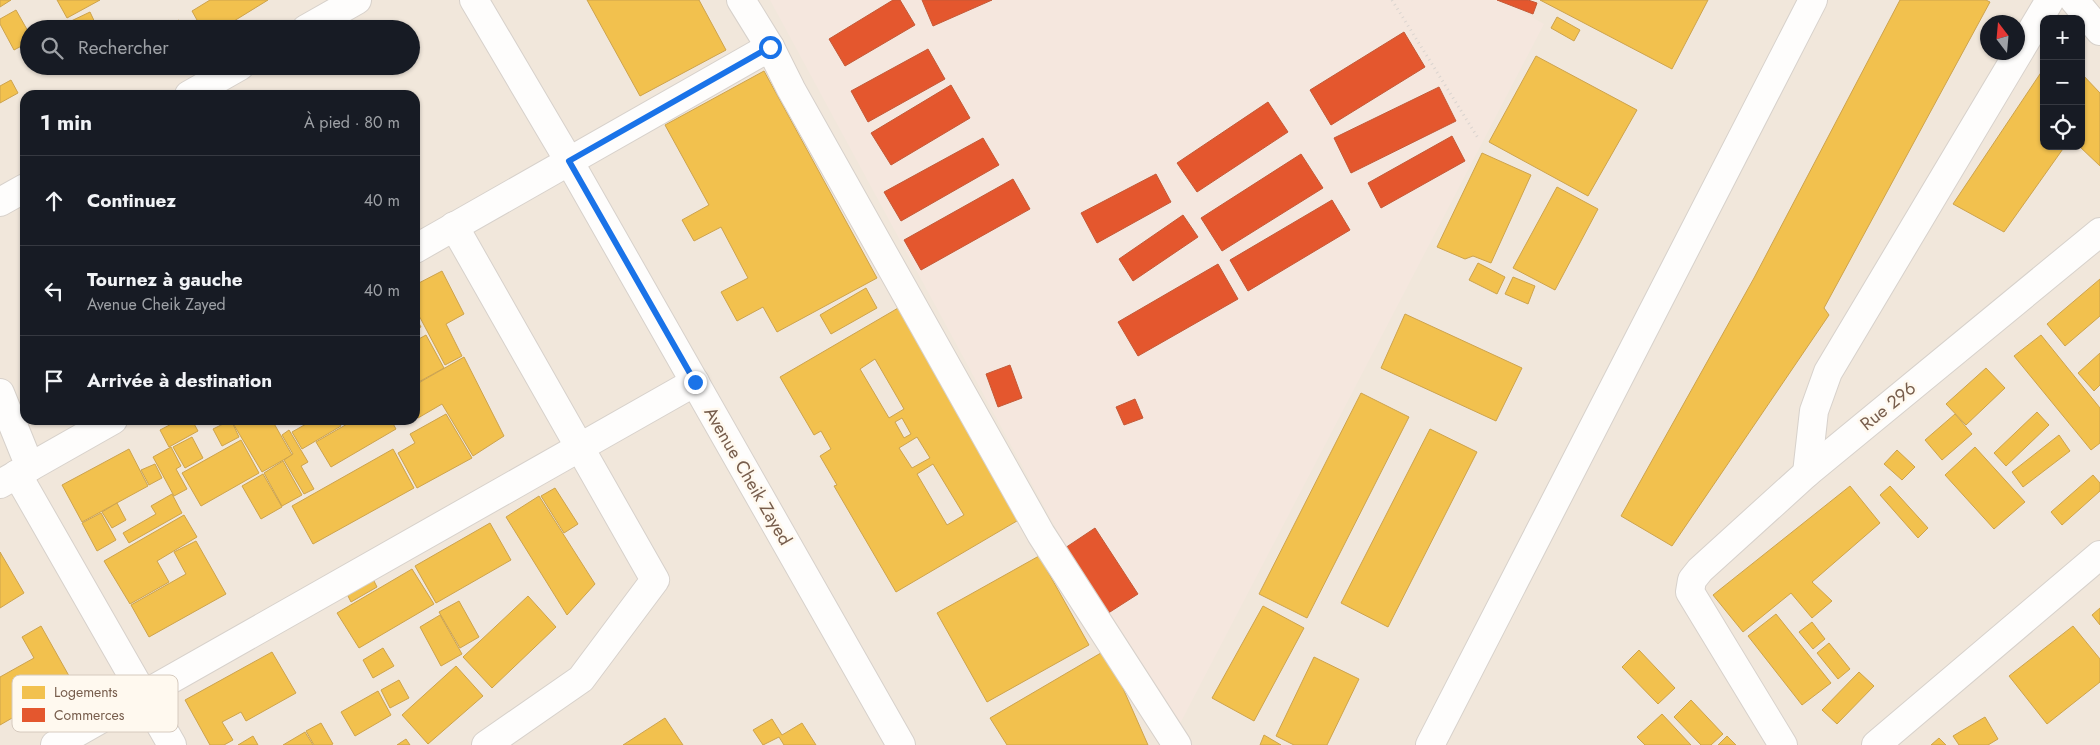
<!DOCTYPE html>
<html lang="fr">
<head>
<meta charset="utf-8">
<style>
	body { margin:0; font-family:Jost,sans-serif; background:#20242c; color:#f1f3f6 }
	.controls { position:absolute; right:15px; top:15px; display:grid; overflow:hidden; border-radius:10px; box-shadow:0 1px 4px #0004 }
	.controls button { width:45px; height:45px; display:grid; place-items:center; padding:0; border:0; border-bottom:1px solid #363941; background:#171b24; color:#f1f3f6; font:25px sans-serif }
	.compass { position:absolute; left:1980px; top:15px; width:45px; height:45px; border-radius:50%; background:#171b24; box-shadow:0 1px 4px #0004; rotate:344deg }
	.stop { position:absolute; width:15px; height:15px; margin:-11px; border:4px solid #1a73e8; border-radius:50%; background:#fff }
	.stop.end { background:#1a73e8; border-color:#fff; box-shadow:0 1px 5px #0008 }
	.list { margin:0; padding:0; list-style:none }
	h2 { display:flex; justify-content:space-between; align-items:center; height:65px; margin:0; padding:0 20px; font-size:21px }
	h2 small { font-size:16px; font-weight:400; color:#9ea1a6 }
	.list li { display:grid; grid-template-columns:32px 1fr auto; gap:15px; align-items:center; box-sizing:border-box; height:90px; padding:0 20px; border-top:1px solid #363941 }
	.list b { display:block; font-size:19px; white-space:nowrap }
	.list p { margin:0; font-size:16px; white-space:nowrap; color:#9ea1a6 }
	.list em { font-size:16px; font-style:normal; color:#9ea1a6 }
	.icon { flex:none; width:28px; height:28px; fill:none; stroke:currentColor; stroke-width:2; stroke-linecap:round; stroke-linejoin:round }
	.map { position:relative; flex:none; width:2100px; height:745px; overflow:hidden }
	.search { position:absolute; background:#171b24; box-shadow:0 1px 4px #0004; left:20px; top:20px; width:400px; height:55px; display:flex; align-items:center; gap:12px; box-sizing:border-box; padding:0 18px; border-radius:28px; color:#9ea1a6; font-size:19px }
	.panel { position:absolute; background:#171b24; box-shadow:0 1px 4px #0004; left:20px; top:90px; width:400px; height:335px; border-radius:15px }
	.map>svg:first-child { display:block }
</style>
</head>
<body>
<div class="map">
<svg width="2100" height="745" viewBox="0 0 2100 745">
	<rect width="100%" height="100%" fill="#f8f4ed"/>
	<path fill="#f1e7db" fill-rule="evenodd" d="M0,0H2100V745H0ZM2044,19H2081V146H2044ZM1988,22H2018V52H1988ZM29,29H411V66H29ZM25,95H415V420H25Z"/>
	<path fill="#f5e7de" d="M770,0H1502L1544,24L1171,741Z"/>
	<g fill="#f2c14e" stroke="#cda34d" fill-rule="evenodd">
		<path d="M0,0H11L0,7Z"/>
		<path d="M57,0H100L67,18Z"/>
		<path d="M210,0H268L221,29H202L192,11Z"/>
		<path d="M587,0H699L726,50L640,96Z"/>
		<path d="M1540,0H1708L1672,69Z"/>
		<path d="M1900,0H1986L1990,2L1824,308L1829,315L1672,546L1621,516L1754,278Z"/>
		<path d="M16,10L29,33V42L14,50L0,24V19Z"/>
		<path d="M90,12L98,29H73L69,22Z"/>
		<path d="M1557,17L1580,30L1574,41L1551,28Z"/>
		<path d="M179,20L185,29H163Z"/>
		<path d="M1536,56L1637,110L1588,196L1489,142Z"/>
		<path d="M122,66H139L126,73Z"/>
		<path d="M2044,68V146H2065L2004,232L1953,204Z"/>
		<path d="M764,71L877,278L777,332L763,307L737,321L721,292L748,278L721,227L694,241L682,220L709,205L665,125Z"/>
		<path d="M2081,73L2100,93V166L2079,146H2081Z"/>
		<path d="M11,80L18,93L0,103V86Z"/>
		<path d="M1482,153L1531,175L1491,263L1473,256L1465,259L1437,247Z"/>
		<path d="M1557,187L1598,209L1555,290L1513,268Z"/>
		<path d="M1478,263L1505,277L1497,294L1469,280Z"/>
		<path d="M442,271L464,314L446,324L462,356L445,365L415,308V285Z"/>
		<path d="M1513,277L1535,286L1528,304L1505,294Z"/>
		<path d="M2100,279V316L2065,346L2047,324Z"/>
		<path d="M866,288L877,308L831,334L820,315Z"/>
		<path d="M905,304L1022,518L896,592L834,486L837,485L820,456L831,449L821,431L814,435L780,377ZM875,359L904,409L889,418L860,369ZM902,418L911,434L904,438L895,422ZM917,437L930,458L912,468L899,448ZM933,464L964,515L947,525L917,474Z"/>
		<path d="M1405,314L1522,368L1496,421L1381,368Z"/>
		<path d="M415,316L421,327L415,330Z"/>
		<path d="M426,335L444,368L415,384V341Z"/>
		<path d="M2041,335L2100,408V443L2091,450L2014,356Z"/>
		<path d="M2100,353V385L2094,391L2078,373Z"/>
		<path d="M464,357L504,436L473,456L442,404L418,418L415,413V385Z"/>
		<path d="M1986,368L2005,388L1966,425L1946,404Z"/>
		<path d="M1361,393L1409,417L1307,618L1259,594Z"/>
		<path d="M2037,412L2049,425L2006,466L1994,453Z"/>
		<path d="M446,414L472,458L417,488L398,453L415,443L410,434Z"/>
		<path d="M1955,414L1972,434L1942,460L1925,440Z"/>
		<path d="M179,420H192L198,431L169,447L160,430Z"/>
		<path d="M231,420L239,437L222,446L213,429Z"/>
		<path d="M231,420H272L292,455L262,472Z"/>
		<path d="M313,420H338L341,426L302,449L292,432Z"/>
		<path d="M354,420H391L396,429L331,467L316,442Z"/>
		<path d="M1430,429L1477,452L1388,627L1341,603Z"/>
		<path d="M289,430L308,462L301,466L314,489L304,494L284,460L293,454L282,435Z"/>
		<path d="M2059,435L2070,451L2023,487L2012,472Z"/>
		<path d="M192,437L203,458L185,468L173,447Z"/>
		<path d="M241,440L259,473L201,506L182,473Z"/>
		<path d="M171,447L181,466L176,469L187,489L174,496L153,457Z"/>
		<path d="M1975,447L2025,502L1994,529L1945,475Z"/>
		<path d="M129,449L148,486L82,522L62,485Z"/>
		<path d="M393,449L414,488L313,544L292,506Z"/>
		<path d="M1897,450L1915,467L1902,480L1884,464Z"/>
		<path d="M283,461L302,495L282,506L264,473Z"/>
		<path d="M155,464L162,478L149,485L141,470Z"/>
		<path d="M263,474L282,507L261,519L242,486Z"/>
		<path d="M2093,475L2100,483V491L2062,525L2051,512Z"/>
		<path d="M1850,486L1880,523L1812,582L1832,601L1812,618L1791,593L1743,632L1713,595Z"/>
		<path d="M1890,486L1928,528L1918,538L1880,495Z"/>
		<path d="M555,488L578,524L564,533L541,496Z"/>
		<path d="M172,494L182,513L129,543L123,533L156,514L151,506Z"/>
		<path d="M539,496L595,584L567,615L506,517Z"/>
		<path d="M117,503L126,520L112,528L102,512Z"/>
		<path d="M101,513L116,540L97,551L82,523Z"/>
		<path d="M184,515L197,537L157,561L169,582L130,604L104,561Z"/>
		<path d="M490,523L511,560L436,603L415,566Z"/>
		<path d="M196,541L226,594L149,637L131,605L186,574L174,552Z"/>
		<path d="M0,552L24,593L0,608Z"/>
		<path d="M1039,556L1089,645L987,702L937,613Z"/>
		<path d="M412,569L434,604L359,648L337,613Z"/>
		<path d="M372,577L377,587L351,602L346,592Z"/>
		<path d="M528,596L556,627L492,688L463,657Z"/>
		<path d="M459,601L479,637L460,648L439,612Z"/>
		<path d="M1263,606L1304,628L1254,721L1212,698Z"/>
		<path d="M2100,608V625L2092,615Z"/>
		<path d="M1776,614L1831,683L1802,705L1748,636Z"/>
		<path d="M440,615L462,654L441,666L420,627Z"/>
		<path d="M1812,622L1825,639L1813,649L1799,632Z"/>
		<path d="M41,626L73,683L0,725V677L34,658L22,637Z"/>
		<path d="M2073,626L2100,659V682L2047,724L2009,676Z"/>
		<path d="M1829,643L1850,669L1838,679L1817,653Z"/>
		<path d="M383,648L394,666L373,678L363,660Z"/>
		<path d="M1106,650L1148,745H1007L990,718Z"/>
		<path d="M1639,650L1675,688L1658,704L1622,667Z"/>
		<path d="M272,652L296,693L246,721L241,712L222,722L233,740L224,745H210L185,700Z"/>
		<path d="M1314,657L1359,679L1327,745H1294L1276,736Z"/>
		<path d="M456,666L483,696L428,744L402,715Z"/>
		<path d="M1859,672L1874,686L1837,724L1822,710Z"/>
		<path d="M399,680L409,698L390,708L381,690Z"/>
		<path d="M378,691L391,715L355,736L341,712Z"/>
		<path d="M1691,700L1723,734L1711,745H1701L1674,717Z"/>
		<path d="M1662,714L1691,745H1645L1637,737Z"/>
		<path d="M1985,717L1998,739L1988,745H1959L1953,736Z"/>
		<path d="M665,718L683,745H623Z"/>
		<path d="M772,719L782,735L802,723L816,745H784L779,737L763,745L753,730Z"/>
		<path d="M321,723L333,744L331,745H314L306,731Z"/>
		<path d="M305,732L313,745H283Z"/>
		<path d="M1264,735L1281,745H1260Z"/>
		<path d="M253,736L258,745H238Z"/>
		<path d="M1727,736L1736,745H1718Z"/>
		<path d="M1939,738L1946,745H1931Z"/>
		<path d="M406,739L410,745H397Z"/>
	</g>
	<g fill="#e4572e" stroke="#c35937">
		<path d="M893,0H900L915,25L845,66L829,39Z"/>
		<path d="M922,0H992L933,26Z"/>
		<path d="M1497,0H1528L1537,3L1533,14Z"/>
		<path d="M1404,32L1425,67L1331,125L1310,90Z"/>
		<path d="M928,49L945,79L868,122L851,91Z"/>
		<path d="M951,85L970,118L891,165L871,133Z"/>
		<path d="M1439,87L1456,121L1351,173L1334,138Z"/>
		<path d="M1268,102L1288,132L1197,192L1177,163Z"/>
		<path d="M1452,136L1465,161L1381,208L1368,183Z"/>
		<path d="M983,138L999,165L901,221L884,192Z"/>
		<path d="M1301,154L1323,188L1222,251L1201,218Z"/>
		<path d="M1156,174L1171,202L1097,243L1081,213Z"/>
		<path d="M1013,179L1030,209L921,270L904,240Z"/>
		<path d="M1332,200L1350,230L1248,291L1230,260Z"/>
		<path d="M1183,215L1198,237L1133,281L1119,259Z"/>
		<path d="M1218,264L1238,299L1138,356L1118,322Z"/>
		<path d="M1010,365L1022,398L998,407L986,374Z"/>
		<path d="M1135,399L1143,418L1124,425L1116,407Z"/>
		<path d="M1095,528L1138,594L1099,619L1056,554Z"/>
	</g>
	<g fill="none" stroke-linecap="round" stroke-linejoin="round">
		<g stroke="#d7d1cb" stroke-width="30">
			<g id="minor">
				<path d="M741,0L770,47L791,89L1041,534L1177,745"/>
				<path d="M2074,0L2100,31"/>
				<path d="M306,29L357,0"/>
				<path d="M189,95L240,66"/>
				<path d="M0,202L25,188"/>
				<path d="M454,226L655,580L581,679L486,745"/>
				<path d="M415,249L770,47"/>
				<path d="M0,393L30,467"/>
				<path d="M1807,473L1814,411L1828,372L2050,0"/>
				<path d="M17,474L172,745"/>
				<path d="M0,484L113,420"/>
				<path d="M55,745L695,382"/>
				<path d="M1430,745L1813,0"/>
				<path d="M1783,745L1690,592L1692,580L1700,570L1807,473L2100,232"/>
				<path d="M1876,745L2100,555"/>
			</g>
		</g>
		<g stroke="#d7d1cb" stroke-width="30">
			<path id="tertiary" d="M474,0L569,161L901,745"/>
		</g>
		<path stroke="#dad4cf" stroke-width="3" stroke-dasharray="1 4" stroke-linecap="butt" d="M1392,0L1478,138"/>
		<use href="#minor" stroke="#fefdfc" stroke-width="28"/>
		<use href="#tertiary" stroke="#fefdfc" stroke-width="28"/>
	</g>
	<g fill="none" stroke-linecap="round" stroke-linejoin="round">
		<path stroke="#1a73e8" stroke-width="6" d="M695,382L569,161L770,47"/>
	</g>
	<g text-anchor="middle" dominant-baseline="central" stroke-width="5" stroke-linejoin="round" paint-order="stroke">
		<g font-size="18" fill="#775d4c" stroke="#fff9ef">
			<text transform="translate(1888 406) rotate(-39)">Rue 296</text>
			<text transform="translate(748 476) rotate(60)">Avenue Cheik Zayed</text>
		</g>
	</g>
	<rect x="12" y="675" width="166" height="57" rx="8" fill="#fff9ef" stroke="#d6cabe" stroke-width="1"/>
	<rect x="22" y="686" width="23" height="13" fill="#f2c14e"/>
	<rect x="22" y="708" width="23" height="14" fill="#e4572e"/>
	<g font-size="14" fill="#775d4c">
		<text x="54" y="697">Logements</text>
		<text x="54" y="720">Commerces</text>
	</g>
</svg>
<div class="controls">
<button>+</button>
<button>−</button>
<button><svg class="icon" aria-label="locate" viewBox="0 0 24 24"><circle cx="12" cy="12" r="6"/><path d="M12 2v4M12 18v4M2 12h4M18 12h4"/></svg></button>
</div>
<svg class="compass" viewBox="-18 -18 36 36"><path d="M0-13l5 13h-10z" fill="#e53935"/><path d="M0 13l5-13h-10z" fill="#9ea1a6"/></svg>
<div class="stop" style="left:770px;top:47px"></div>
<div class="stop end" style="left:695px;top:382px"></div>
<div class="search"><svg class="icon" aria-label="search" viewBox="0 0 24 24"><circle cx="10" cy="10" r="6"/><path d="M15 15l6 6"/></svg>Rechercher</div>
<section class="panel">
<h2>1 min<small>À pied · 80 m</small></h2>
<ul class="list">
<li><svg class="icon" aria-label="ahead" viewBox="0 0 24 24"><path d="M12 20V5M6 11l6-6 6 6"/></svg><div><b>Continuez</b></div><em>40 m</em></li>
<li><svg class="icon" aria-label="left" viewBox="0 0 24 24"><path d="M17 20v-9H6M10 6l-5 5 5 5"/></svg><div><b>Tournez à gauche</b><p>Avenue Cheik Zayed</p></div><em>40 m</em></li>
<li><svg class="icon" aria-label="arrive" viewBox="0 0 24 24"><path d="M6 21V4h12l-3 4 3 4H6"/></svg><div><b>Arrivée à destination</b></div></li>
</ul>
</section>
</div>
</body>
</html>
